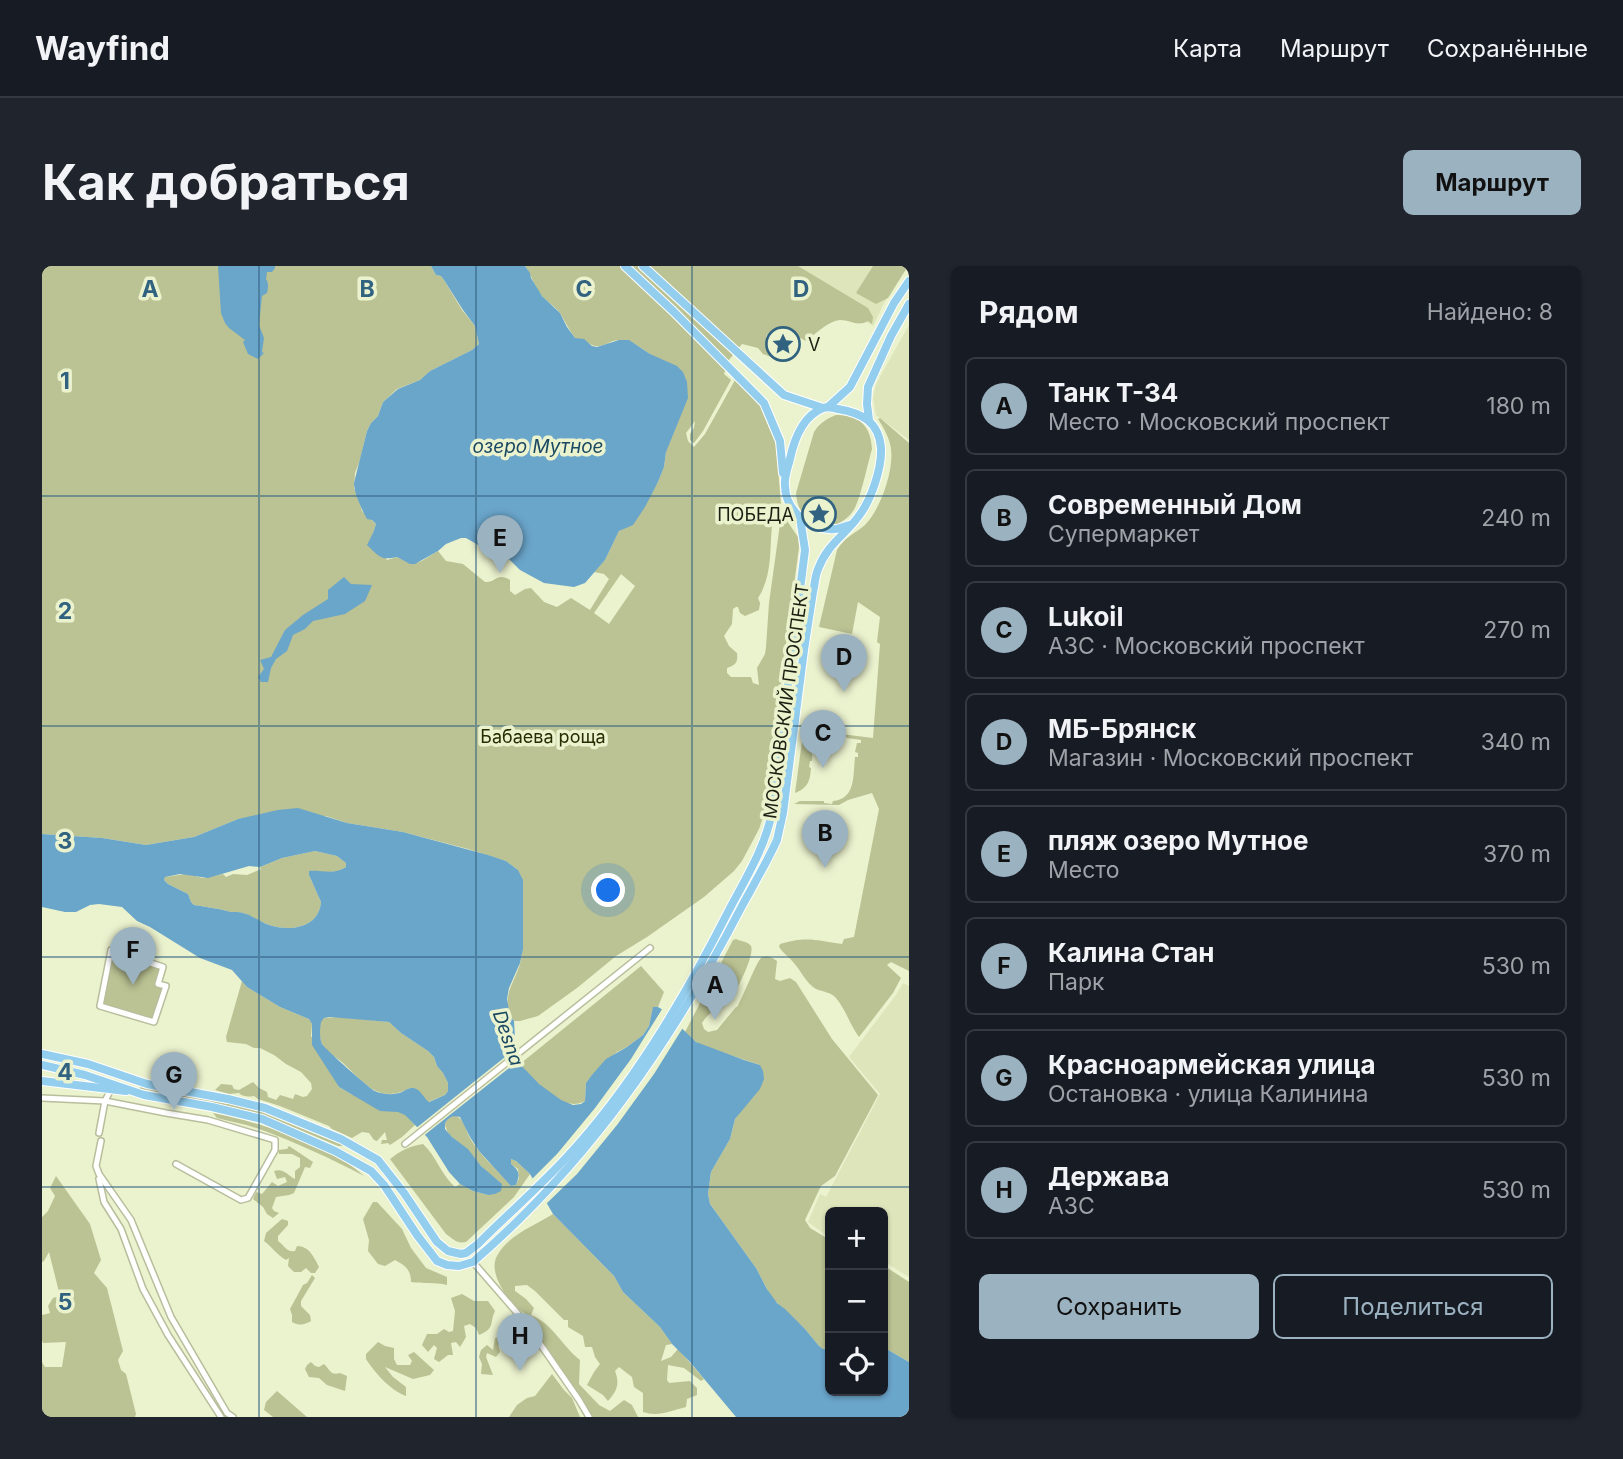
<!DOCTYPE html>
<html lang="ru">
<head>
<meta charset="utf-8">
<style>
	body { margin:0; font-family:Inter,sans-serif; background:#20242c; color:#f1f3f6 }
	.controls { position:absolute; right:21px; bottom:21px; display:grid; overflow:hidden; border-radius:10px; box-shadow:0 2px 5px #0004 }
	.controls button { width:63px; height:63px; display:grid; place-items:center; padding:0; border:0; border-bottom:2px solid #363941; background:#171b24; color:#f1f3f6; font:35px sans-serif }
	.you { position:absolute; left:567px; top:625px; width:24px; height:24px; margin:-18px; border:5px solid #fff; border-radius:50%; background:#1a73e8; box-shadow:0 0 0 10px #1a73e833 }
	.badge { display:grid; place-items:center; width:46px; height:46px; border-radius:50%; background:#9bb2c1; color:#111; font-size:23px; font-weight:700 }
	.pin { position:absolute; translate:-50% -58px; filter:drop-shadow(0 2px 4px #0008) }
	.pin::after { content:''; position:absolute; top:37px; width:24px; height:21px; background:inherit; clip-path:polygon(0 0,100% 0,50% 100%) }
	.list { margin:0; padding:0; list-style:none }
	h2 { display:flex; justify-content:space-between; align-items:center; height:91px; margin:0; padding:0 28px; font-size:30px }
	h2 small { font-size:23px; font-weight:400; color:#9ea1a6 }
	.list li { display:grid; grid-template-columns:46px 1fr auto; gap:21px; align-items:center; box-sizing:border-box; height:98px; margin:0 14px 14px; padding:0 14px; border:2px solid #363941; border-radius:10px }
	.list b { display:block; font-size:26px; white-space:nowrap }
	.list p { margin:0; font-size:23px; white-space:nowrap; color:#9ea1a6 }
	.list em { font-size:23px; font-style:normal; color:#9ea1a6 }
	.actions { display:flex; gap:14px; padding:21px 28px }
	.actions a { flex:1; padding:16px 0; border:2px solid #9bb2c1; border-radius:10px; text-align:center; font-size:24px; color:#9bb2c1 }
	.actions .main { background:#9bb2c1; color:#111 }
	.icon { flex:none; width:38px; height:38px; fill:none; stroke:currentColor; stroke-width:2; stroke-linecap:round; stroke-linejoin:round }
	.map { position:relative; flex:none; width:867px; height:1151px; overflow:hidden; border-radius:10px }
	header { display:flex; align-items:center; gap:42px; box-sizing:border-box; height:98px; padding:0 35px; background:#171b24; border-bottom:2px solid #363941 }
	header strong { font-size:33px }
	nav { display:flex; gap:38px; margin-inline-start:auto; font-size:24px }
	.intro { display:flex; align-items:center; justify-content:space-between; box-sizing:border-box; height:168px; padding:0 42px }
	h1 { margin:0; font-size:49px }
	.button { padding:18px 32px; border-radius:10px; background:#9bb2c1; color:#111; font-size:24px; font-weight:700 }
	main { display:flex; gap:42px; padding:0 42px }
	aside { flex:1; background:#171b24; border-radius:10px; box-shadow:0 2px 5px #0004 }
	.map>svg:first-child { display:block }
</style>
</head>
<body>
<header>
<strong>Wayfind</strong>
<nav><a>Карта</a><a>Маршрут</a><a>Сохранённые</a></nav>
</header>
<div class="intro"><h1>Как добраться</h1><a class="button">Маршрут</a></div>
<main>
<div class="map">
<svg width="867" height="1151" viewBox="0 0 867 1151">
	<rect width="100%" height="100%" fill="#ebf2ce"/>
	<g fill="#dee5bb">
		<path d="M735,0H865L842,37L831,60Z"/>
		<path d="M867,59V174L834,149L831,132L834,118Z"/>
		<path d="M861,717L867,720V1011L841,995V946H788V972L766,956L778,928L784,931L838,828L807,791L854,729Z"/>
	</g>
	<g fill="#bbc293" fill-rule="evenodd">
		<path d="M0,0H389L394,9L399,10L402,14L420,44L433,60L437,78L430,84L388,105L378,114L355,123L341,136L336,150L329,157L325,165L318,194L313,207L312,222L316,231L320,245L334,258L331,267L345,294L355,291C376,302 377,296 396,285L404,295L421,298L443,316C454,317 455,306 468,314V325L473,329L483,323L489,322L502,336L515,341L529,332L548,344L567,313L562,308L552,306L563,294L577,265L586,260L616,216L622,201L624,186L608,88C596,80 586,71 571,75C566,77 559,81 554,80C550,80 541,73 533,72C527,64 523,55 518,47C512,39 502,34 497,26C491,17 489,8 483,0H756L826,42L831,51L830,58L826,55C815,61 809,54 798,54C788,54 772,69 764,75C748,67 739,56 724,70L725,81L735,93L721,88L716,82L700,78L686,95L682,108L689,114L661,165L652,177L648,174V168L652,162L653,155L644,167L646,175L652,181L663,168L693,114L718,139L734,178L739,238L743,252L756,271L757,281L722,548L717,563L700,595L692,605L662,631L605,671L574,690L535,722L496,750L478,755H472C457,733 472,718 478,698C485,672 478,632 476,604L464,595L426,583L361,566L305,557L284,550H215L196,553L152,571L104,579L60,572L0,568ZM732,246L738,258L727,337L724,381L723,388L715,402L717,419L711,417L709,411H689L685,407V402C694,399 696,396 695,387L687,380L682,370L690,358L691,343L694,341H696L698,347L703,350L717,344L718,337L716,332C733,306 726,275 732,246ZM579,308L593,320L567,358L552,347Z"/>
		<path d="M831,0H866L846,32L834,38L814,27Z"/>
		<path d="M794,149C817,148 829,160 830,183C826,196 818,236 811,245C803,257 786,265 773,257C760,249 755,242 754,227L772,166C778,157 784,153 794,149Z"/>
		<path d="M838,152L867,177V705L849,696L845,699L859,712L851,727L817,771C808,759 804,744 794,732C789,726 781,726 774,723C765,718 759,705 752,697C747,691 741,687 737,681L738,678C763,670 775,674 800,678L802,673L812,671L837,543L830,527L806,534L797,539L752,538L758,535H782V537L790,538L791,535C814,533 811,509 813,491H816V487L813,486L815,477H819V474L805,472L804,471L780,469L765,461L775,465L831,472L838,378L835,376L838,351L816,336L810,368L777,361L795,284C803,271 812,268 823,259C838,244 852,205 849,183C848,173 842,162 836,153Z"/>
		<path d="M761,468C769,477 771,483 770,495H768L767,501L769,502C768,515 766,522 753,527Z"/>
		<path d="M273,585L295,590L304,597V601L296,605L267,609L279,636C277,662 248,666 227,659C218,656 210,650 201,647C196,646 190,647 185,645C174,642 163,641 152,639L149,636L146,628L126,618L122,614L123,611L144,608L161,612L181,608L184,611L191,608L205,609L219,603L218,601L240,592Z"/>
		<path d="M694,673C698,675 707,676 709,680C713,688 695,725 689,731C680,741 667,745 660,757L662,763L666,766L675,764L694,741H695C700,733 715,695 719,692C725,688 730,692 735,695L733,713L738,715L748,712L754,716L790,773L836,829L793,910L779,920L763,954L768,962L788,974V1080L786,1082L780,1083L777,1080L763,1063L730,1032L714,1002L668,938L666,928L669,906L688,873L693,853L707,835L718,799L661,780L648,772L643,766L691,674Z"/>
		<path d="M69,684L121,701L116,717L124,720L112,755L58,740Z"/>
		<path d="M599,700L622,726L616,741L611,742L607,760L601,769L585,781L575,786L549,810L544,817L543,835C520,848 492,814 478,798Z"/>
		<path d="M200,715L205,721L238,741L267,753L270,758L269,770L297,821L309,828L363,848L373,859L360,871L348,879L346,877L339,878L340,874H345L343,866L335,875L332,874L327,867L320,866L310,872L290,863L287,860L238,840L216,833L212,830C207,831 201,831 197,827L187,828L173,824L179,818L190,819L192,823L197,824L211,816L217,822L225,826L226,831L234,834L238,829L251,833L253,828L261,831L265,830L270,823L269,817L259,806L244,798L232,789L218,782H212L204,778L185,776L184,771Z"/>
		<path d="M296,751L347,756L359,767L386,785L392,791L395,800L401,807L406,817V825L403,829L386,836L368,822C336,839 322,816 301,797C294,791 283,785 280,778C277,772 278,762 278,756L282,752Z"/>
		<path d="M98,821L208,842L231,849L299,878L301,880H296L222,849L181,839L105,824L98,823Z"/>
		<path d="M171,847C214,855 291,880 322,910C290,893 251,875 217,863C204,858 189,856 175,852Z"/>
		<path d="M412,849C423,853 423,863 428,872C438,890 456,904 469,920L474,919L477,912L476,903L469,898V893L474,895L488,908L472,931L424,976C415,978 411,973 404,968L348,893C358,885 368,880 381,878C395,891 398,907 413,921L418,918L431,925L446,929L455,914C443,906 436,896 427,886C419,875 404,872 403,857L407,851Z"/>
		<path d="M247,880L271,896L268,902L263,901L252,927L247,929L234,931L230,942L232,945L237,947L231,952L225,948L221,941L211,933L214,926L220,928L230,916L236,920L245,916L243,911L235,913L232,905C242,902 245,909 253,913V905L258,901V892L250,888H237L236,884L245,883Z"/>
		<path d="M14,910L48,958L59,994L52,1007L65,1022L81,1085L76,1094L79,1104L84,1108L94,1148L93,1151H0V1096L3,1101H20L24,1076L1,1077L0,1074V1049L8,1047L6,1040L11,1032L18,1030L7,986L2,995L0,996V951L6,945L13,930L8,922Z"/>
		<path d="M331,936H335L360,963L369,982L384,1002L405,1011V1019C393,1016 381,1018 369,1016C369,1004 364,1000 353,994L343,1000L336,998L326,985L327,974L321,953Z"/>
		<path d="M511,948L572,1010L581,1026L618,1061L630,1078L624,1079L619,1095L629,1091L636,1083L662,1113L659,1115L642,1102L626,1099L625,1114L627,1117L648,1115L655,1122V1129L645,1133L644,1141C628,1145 616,1151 601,1146V1127L592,1121L590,1111L577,1101L573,1105C578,1118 575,1125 566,1135L561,1129L545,1119L552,1106L558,1098L553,1091L550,1081H543L541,1070L526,1061V1054H522L493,1025L485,1019L473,1020V1025L484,1033L492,1042L489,1049C511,1058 520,1080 538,1094L537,1118L557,1139L568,1145L582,1134L590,1139L596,1151H551C535,1125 516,1101 500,1075C497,1069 495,1061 491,1055C488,1050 480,1046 475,1042C464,1031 446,1006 455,990C466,969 492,960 511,948Z"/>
		<path d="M240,953L246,955V959L236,970V975C242,979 245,987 253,985L255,980C267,980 272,991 277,1001L273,1007H269L264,1002L259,1006H252L246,1000L247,992L244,994C235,989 230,981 222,975L224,967Z"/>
		<path d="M841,999L867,1016V1096L841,1081Z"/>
		<path d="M270,1009L273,1012L259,1035V1040L268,1049L269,1055C262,1059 258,1060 250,1056V1049L248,1043L261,1019L265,1017Z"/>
		<path d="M420,1028L432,1035H446L453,1045C447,1057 454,1062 437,1069L434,1062L428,1058L422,1060L424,1071L418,1081L414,1076L409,1077L411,1089H406L397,1096L392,1093L395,1082L392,1079L386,1086L380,1079L385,1068H395L402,1063L407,1066L411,1065L413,1045L409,1032Z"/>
		<path d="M467,1064L472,1068V1077L463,1083L459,1078L456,1079L458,1086L454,1091L445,1087L444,1091L451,1109L439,1108L440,1098L437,1091L439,1084L445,1079L451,1084L453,1072L461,1069Z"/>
		<path d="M336,1076L343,1080L352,1082V1093L355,1099H368L370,1095L366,1089L372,1086L392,1104L388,1109L371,1113L343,1101L351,1111L364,1121V1130C348,1124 333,1107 324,1093V1088Z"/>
		<path d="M269,1096L273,1100L277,1101L282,1098C288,1104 289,1110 298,1107L305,1110L303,1125L285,1119L277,1112L267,1111L263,1103L265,1099Z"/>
		<path d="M510,1108L522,1124L530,1132L538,1151H467L475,1139L485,1132L493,1130Z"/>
		<path d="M235,1125L265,1151H231L222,1144L224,1136Z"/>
	</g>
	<g fill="#6aa5ca" fill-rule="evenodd">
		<path d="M176,0H233V2L230,6H225L224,13C227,17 226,22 225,27L220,30L217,59L222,72L220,86L222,87L216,93L206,88L201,76L203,74L187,62L183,57L179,47Z"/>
		<path d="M389,0H483L488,7L489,12L500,30L518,47L525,61L533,72L542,73L550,80L555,81L577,74H587L608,88L635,100L641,106L645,116L646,132L624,186L622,201L616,216L603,241L591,259L577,265L563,294L543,317L532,321L502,317L478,304L464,290L445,284L424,272H419L404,278L396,285L373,298H368L355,291C338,295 337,290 325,279L331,267L334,258L330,254L325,253C320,244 312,227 312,217L325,165L329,157L336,150L341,136L356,123L378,114L388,105L430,84L437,78L433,60L421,44L402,14L399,10L394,9Z"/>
		<path d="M302,311L309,318L330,319L323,335L303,348L271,355L263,363L251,369L245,385L234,393L229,402L226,416H219L216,411L222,403L218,394L229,391L243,364L261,349L286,333V324Z"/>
		<path d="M256,542L305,557L361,566L446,589L464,595L476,604L481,614V683L478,697L467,722L465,733L468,750L472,755L473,772L478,798L497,818L519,834L531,839L539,838L543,835L544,817L549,810L564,793L585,781L601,769L607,760L611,741H616L621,744L654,776L702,794L718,799L721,805L722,813L718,823L693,853L688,873L669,906L666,928L668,938L714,1002L725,1023L735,1037L743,1043L763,1063L777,1080L781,1083L786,1082L788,1080V1125H841V1081L867,1096V1151H694L648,1096L630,1078L618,1061L581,1026L572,1010L511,948L488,908L474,895L469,893V898C478,905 478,909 474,919L469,920L437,885L428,871L418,851C410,849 407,851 403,857V863L410,871L426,883L439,900L460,918L459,925L453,928L446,929L431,925L418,918L407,906L385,871L363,849L356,846L338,845L297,821L270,779V758L267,753L238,741L205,721L190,704L158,692L108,661L95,655L80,641L57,638L48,639L34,646H23L0,641V568L60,572L104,579L152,571L196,553L236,544ZM273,585L295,590L304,597V601C292,609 280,604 267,605V609L279,636C277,662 248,666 227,659C218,656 210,649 201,647C196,645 190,647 185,645C174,642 163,641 152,639L149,636L146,628L126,618L122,614L123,611L138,608L166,612L207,600L218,601L240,592ZM288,751L347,756L359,767L386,785L392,791L395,800L401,807L406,817V825L403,829L387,836C381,832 379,823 371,822C366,822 364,824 360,826C353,829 341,829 333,825C328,823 281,781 280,778C277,771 278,762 279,756L282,752Z"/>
	</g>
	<g fill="#ebf2ce">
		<path d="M622,740L642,760L612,808L575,859L535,908L502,940L488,915L515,888L553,842L589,793Z"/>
		<path d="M478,779L481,791L380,871L373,863Z"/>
	</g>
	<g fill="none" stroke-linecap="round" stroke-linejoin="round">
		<g stroke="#b8be9c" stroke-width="8">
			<g id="street">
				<path d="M69,684L121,701L116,718L124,720L112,756L58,740Z"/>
				<path d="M0,832L63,835L124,847L166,854L233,874V884L206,932L199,934L134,898"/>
				<path d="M57,867L63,835L68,825"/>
				<path d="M59,875L54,900L57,908L89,954L129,1051L185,1147L191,1151"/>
				<path d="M363,878L608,682"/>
				<path d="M57,913L62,936L79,963L101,1023L126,1069L179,1151"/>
				<path d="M431,996L483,1056L537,1134L547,1151"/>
			</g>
		</g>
		<g stroke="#fff" stroke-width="10">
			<g id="primary">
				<path d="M583,0L632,46L722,137L738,175L741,207"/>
				<path d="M601,0L742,129L781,142"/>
				<path d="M786,141L808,121L852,37L867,15"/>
				<path d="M827,154L825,138L826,121L849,70L867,38"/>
				<path d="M0,788L46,798L105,818L186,833L223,842L299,873L336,894L362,927L395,976L406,985L419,988L424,987L436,978C465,949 496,922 524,892C590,821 641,734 685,648C702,615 723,583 730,546L763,284L758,252"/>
				<path d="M0,799L43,809L102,829L170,841L220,853L293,885L329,905L342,919L375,969L395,995L405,999L417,1000L431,996C547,896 630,775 700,640C712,618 725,596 735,574L741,547C748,493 755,438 762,384C765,365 768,346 771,326C773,318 773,308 777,301C785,279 803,269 816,251C829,235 840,202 839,182C837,156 820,147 796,143C791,142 786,140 781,142C761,150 752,174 748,193C746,201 742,211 743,219C743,245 768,265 793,263C798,263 803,260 808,259"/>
				<path d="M0,815L84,825"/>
			</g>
		</g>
		<use href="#street" stroke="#fff" stroke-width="5"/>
		<use href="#primary" stroke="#94ceee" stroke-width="8"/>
	</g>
	<path fill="none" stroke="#316381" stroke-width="2" stroke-opacity="0.55" d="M217,0V1151M434,0V1151M650,0V1151M0,230H867M0,460H867M0,691H867M0,921H867"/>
	<defs>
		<g id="sight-ring" transform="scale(1.75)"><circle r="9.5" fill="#ebf2ce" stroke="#316381" stroke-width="1.5"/><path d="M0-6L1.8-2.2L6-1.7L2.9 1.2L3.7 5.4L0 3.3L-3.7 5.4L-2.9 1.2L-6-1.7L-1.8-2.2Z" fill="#316381"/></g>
	</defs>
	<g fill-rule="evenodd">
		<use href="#sight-ring" x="741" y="78"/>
		<use href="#sight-ring" x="777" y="248"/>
	</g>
	<g text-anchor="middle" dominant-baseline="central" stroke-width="7" stroke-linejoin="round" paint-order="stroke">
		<g font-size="18" fill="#1c1e11" stroke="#ebf2ce" text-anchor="start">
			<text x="766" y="78">V</text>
			<text x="752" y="248" text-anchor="end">ПОБЕДА</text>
		</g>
		<g font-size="18" fill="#1c1e11" stroke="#ebf2ce">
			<text transform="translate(744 435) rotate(-82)">МОСКОВСКИЙ ПРОСПЕКТ</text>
		</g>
		<g font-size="18" fill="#282c00" stroke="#ebf2ce">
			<text x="501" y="470">Бабаева роща</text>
		</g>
		<g font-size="19" font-style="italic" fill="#194863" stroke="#ebf2ce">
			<text x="496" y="180">озеро Мутное</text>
			<text transform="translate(466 772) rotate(71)">Desna</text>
		</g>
	</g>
	<g font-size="23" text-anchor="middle" font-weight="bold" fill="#316381" stroke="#ebf2ce" stroke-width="7" stroke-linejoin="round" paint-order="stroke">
		<text x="108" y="31">A</text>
		<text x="325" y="31">B</text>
		<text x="542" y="31">C</text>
		<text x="759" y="31">D</text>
		<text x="23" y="123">1</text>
		<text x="23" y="353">2</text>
		<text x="23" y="583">3</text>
		<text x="23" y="814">4</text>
		<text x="23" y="1044">5</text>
	</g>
</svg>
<div class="controls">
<button>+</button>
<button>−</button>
<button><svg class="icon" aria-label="locate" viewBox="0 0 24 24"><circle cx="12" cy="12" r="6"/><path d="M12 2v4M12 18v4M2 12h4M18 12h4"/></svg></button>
</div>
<div class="you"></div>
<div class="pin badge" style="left:673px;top:754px">A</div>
<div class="pin badge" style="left:783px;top:602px">B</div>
<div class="pin badge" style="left:781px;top:502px">C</div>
<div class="pin badge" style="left:802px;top:426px">D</div>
<div class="pin badge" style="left:458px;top:307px">E</div>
<div class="pin badge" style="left:91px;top:719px">F</div>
<div class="pin badge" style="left:132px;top:844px">G</div>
<div class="pin badge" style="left:478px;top:1105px">H</div>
</div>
<aside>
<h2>Рядом<small>Найдено: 8</small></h2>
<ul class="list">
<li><span class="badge">A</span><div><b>Танк Т-34</b><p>Место · Московский проспект</p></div><em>180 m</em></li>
<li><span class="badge">B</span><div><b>Современный Дом</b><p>Супермаркет</p></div><em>240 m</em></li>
<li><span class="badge">C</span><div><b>Lukoil</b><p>АЗС · Московский проспект</p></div><em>270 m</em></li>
<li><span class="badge">D</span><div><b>МБ-Брянск</b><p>Магазин · Московский проспект</p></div><em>340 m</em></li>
<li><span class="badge">E</span><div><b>пляж озеро Мутное</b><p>Место</p></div><em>370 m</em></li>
<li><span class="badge">F</span><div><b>Калина Стан</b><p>Парк</p></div><em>530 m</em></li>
<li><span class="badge">G</span><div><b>Красноармейская улица</b><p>Остановка · улица Калинина</p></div><em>530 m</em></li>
<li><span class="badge">H</span><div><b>Держава</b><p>АЗС</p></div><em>530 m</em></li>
</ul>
<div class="actions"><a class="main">Сохранить</a><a>Поделиться</a></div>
</aside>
</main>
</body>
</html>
